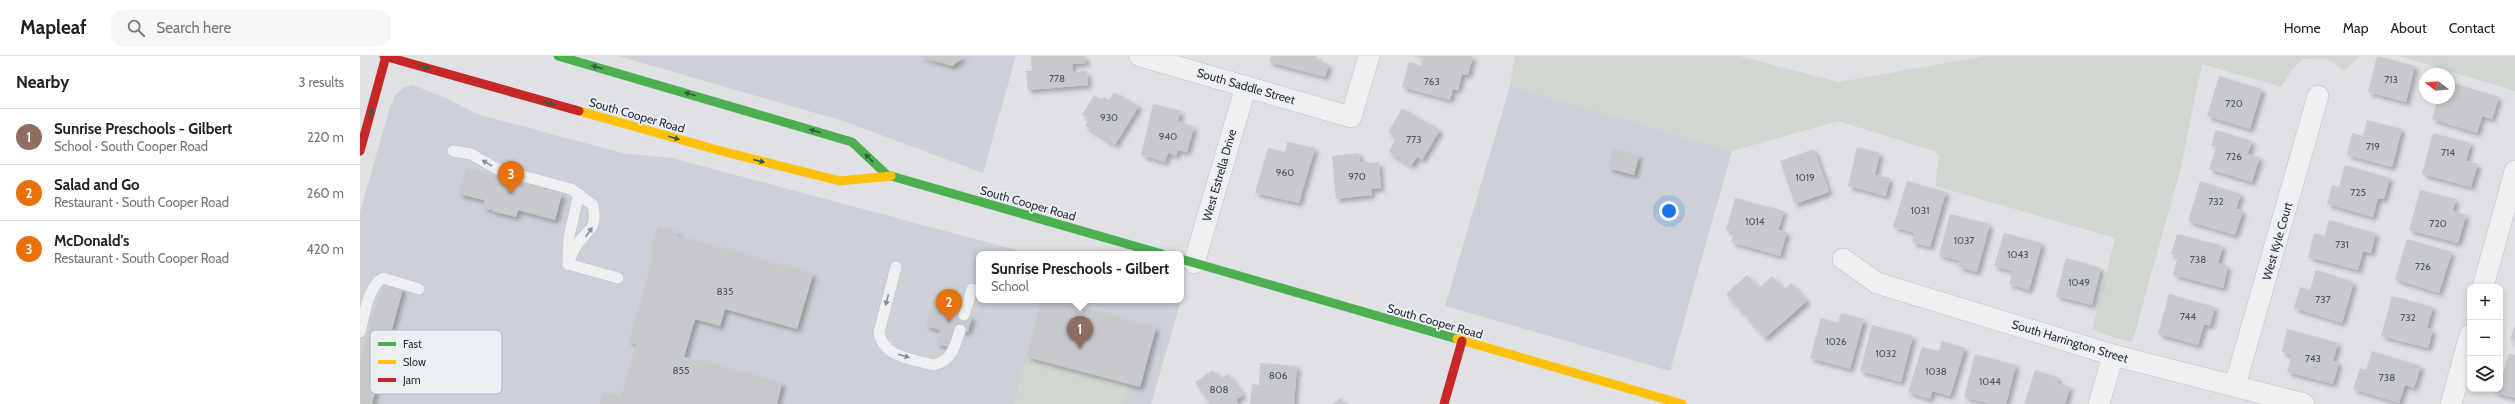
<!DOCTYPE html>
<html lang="en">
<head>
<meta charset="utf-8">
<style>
	body { margin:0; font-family:Cabin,sans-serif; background:#f6f6f6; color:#222 }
	.controls { position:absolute; right:12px; bottom:12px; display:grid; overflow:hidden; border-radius:8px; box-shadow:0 2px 6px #0003 }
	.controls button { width:36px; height:36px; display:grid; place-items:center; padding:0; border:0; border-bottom:1px solid #e0e0e0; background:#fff; color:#222; font:20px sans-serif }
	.compass { position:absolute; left:2059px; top:12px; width:36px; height:36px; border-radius:50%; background:#fff; box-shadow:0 2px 6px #0003; rotate:286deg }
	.you { position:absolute; left:1309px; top:155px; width:14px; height:14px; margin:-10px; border:3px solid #fff; border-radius:50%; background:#1a73e8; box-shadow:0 0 0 6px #1a73e833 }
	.badge { display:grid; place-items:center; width:26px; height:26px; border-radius:50%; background:#676d76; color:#fff; font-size:13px; font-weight:700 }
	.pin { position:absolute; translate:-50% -33px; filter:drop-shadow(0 1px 2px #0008) }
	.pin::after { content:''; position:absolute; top:21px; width:14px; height:12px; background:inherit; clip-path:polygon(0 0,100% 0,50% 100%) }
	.popup { position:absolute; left:616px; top:195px; width:208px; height:52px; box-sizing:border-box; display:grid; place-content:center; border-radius:8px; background:#fff; filter:drop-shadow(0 1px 3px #0005); font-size:13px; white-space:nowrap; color:#767676 }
	.popup b { font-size:15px; color:#222 }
	.popup::after { content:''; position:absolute; left:50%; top:100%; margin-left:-8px; border:8px solid transparent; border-top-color:#fff }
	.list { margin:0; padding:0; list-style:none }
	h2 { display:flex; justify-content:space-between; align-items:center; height:52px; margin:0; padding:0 16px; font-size:17px }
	h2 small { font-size:13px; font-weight:400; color:#767676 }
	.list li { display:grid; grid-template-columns:26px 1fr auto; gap:12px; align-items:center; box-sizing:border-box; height:56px; padding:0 16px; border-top:1px solid #e0e0e0 }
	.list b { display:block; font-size:15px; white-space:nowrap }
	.list p { margin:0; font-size:13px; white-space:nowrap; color:#767676 }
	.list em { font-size:13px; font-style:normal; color:#767676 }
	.icon { flex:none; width:22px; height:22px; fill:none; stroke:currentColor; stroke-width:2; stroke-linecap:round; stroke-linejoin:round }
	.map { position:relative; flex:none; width:2155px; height:348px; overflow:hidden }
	header { display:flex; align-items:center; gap:24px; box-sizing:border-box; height:56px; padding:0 20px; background:#fff; border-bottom:1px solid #e0e0e0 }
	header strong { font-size:19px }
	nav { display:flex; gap:22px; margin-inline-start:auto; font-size:14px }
	.search { width:280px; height:36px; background:#f6f6f6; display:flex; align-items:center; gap:10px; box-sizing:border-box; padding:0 14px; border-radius:12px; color:#767676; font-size:15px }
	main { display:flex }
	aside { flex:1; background:#fff }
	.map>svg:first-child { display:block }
</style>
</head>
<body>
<header>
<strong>Mapleaf</strong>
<div class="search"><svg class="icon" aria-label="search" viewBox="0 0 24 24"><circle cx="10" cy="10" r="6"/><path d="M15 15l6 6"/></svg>Search here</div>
<nav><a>Home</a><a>Map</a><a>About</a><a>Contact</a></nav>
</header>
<main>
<aside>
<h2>Nearby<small>3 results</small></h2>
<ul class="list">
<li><span class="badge" style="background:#8d6e63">1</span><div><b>Sunrise Preschools - Gilbert</b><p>School · South Cooper Road</p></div><em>220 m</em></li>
<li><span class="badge" style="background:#e8710a">2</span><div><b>Salad and Go</b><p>Restaurant · South Cooper Road</p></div><em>260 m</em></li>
<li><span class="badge" style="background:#e8710a">3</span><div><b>McDonald's</b><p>Restaurant · South Cooper Road</p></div><em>420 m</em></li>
</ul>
</aside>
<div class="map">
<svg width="2155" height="348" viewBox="0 0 2155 348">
	<defs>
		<filter id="shadow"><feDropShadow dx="3.5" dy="3.5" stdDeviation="2" flood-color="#0004"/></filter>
	</defs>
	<rect width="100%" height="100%" fill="#dfe1e4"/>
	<g fill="#cdd1d7">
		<path d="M258,0H656L623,117L483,65Z"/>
		<path d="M53,29L88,43L117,58L262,97L312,102L671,198H619V244H821L791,348H0V156L30,51L35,40L43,32Z"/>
		<path d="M1150,30L1372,95L1310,315L1085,250Z"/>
	</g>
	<g fill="#d0d7d0">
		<path d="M1155,0H1379L1479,26L1624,0H2000L1984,15L1965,2L1943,3L1930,16L1921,31L1842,8L1820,115L1772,287L1732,274L1755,182L1575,130L1579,100L1574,95L1478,65L1372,95L1150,30Z"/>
		<path d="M2038,0H2155V35Z"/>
		<path d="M667,301L768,328L763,348H654Z"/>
	</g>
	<g fill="#c7c9cc" filter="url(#shadow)">
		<path d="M559,0H605L592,10Z"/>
		<path d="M671,0H725L726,7L712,8L713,16L727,15L728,29L668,34L666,15H672Z"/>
		<path d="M911,0H957L956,4L969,8L965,21L909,6Z"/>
		<path d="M1054,0H1113L1108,19L1102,18L1098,34L1093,33L1090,44L1042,31L1049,6L1061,10L1063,3Z"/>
		<path d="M2017,0L2055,10L2046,46L2008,36Z"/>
		<path d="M1859,20L1902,33L1890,73L1847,60Z"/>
		<path d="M2089,26L2139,41L2132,63L2122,60L2117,77L2072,63L2078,42L2083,44L2084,42H2089Z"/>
		<path d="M754,36L779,50L755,89L725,70L729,63L722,59L734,39L742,44L744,41L749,44Z"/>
		<path d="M793,48L821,55L818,65L834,71L827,96L818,94L816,100L808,97L805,106L781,99Z"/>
		<path d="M1042,52L1080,74L1062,104L1057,101L1051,110L1029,96L1036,81L1028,76Z"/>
		<path d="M2007,64L2042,73L2032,111L1987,99L1992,77L2003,80Z"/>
		<path d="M1856,74L1892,85L1888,98L1900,101L1892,126L1849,113L1856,91L1851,89Z"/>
		<path d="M2073,77L2111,87L2106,105L2118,108L2111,131L2062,118Z"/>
		<path d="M927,86L955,92L939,147L895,137L908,92L925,96Z"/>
		<path d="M1497,91L1520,97L1515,119L1530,122L1526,140L1488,130Z"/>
		<path d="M1253,93L1279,100L1274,119L1248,112Z"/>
		<path d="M1454,93L1469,136L1435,148L1420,105Z"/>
		<path d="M999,97L1000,105H1007V107L1019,106L1021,132L1011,133L1012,139L976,143L972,100Z"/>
		<path d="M1985,109L2030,122L2024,143L2018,142L2013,161L1967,148L1972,129L1979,131Z"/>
		<path d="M106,112L142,122L143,118L185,129L184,133L202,138L195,164L158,154L156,161L132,155L133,152L131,154L124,152V144L99,138Z"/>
		<path d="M1547,125L1586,136L1570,191L1552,186L1555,177L1533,171Z"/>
		<path d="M1840,125L1881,138L1876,153L1883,155L1875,179L1828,165Z"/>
		<path d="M2060,134L2096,143L2093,155L2106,159L2098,187L2049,174Z"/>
		<path d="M1375,142L1424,155L1418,174L1427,176L1420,200L1371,186L1374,176L1366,174Z"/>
		<path d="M1590,158L1630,168L1617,216L1599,211L1600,205L1579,199Z"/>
		<path d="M1969,164L2016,177L2011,197L2003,195L1998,214L1948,201L1954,177L1965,180Z"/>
		<path d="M298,171L318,177L317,180L453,218L437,273L365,253L360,270L335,263L324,301L422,327L417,348H240L243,336L261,341L276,288L269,285L295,194L291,193Z"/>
		<path d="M1644,177L1682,187L1669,234L1649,228L1653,215L1634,210Z"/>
		<path d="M1817,178L1863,190L1858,207L1868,210L1863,232L1813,219L1818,200L1811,198Z"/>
		<path d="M2047,183L2092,196L2079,237L2035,223Z"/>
		<path d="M1706,202L1741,212L1732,249L1696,240Z"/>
		<path d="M1956,214L1994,226L1982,267L1934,252L1940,231L1950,234Z"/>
		<path d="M1387,219L1399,232L1412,220L1424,234L1431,227L1447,245L1405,282L1366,238Z"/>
		<path d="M25,227L43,232L12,348H7L0,346V306L14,254Z"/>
		<path d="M1809,238L1855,251L1850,270L1844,268L1838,289L1798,278Z"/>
		<path d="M2032,240L2073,251L2067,272L2073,274L2068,292L2021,280Z"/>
		<path d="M574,241L601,249L599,257L612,261L608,276L595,273L590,291L576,288L580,274L566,270Z"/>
		<path d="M681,244H692L796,272L780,331L667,301Z"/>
		<path d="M1481,257L1504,263L1490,313L1450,302L1461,262L1478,267Z"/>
		<path d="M2155,268V285L2150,284Z"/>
		<path d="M1512,269L1553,280L1541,326L1500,315Z"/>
		<path d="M1927,273L1978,287L1973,305L1979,306L1973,328L1927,316L1932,299L1922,296Z"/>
		<path d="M1582,285L1605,292L1590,340L1572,335L1570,343L1548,336L1562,291L1579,295Z"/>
		<path d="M2012,295L2061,310L2054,332L2045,329L2039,347L1993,333L2000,312L2006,314Z"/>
		<path d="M2149,297L2155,299V342L2133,336L2134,333H2140V317L2143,318Z"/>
		<path d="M1615,298L1656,309L1646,348H1630L1604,341Z"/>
		<path d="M900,307L937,310L934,348H890L892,328L899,329Z"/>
		<path d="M853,314L860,323L868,318L883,339L876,344L879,348H850L835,326Z"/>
		<path d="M1675,314L1699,322L1697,327L1710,331L1705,348H1664Z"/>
		<path d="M981,342L986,348H972Z"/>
	</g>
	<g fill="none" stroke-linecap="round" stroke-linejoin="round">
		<g stroke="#bdbfc2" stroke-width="12">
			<g id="lane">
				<path d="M93,95L111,98L137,113L211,133L233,149C238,174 228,172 216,190C213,196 210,202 208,208"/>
				<path d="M208,203L209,180L219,138"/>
				<path d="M208,208L258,222"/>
				<path d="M536,211L519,276C522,301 553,303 574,309C592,305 595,290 600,274"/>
				<path d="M604,259L612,233"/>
				<path d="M0,276C5,259 7,231 23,222L59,233"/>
			</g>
		</g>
		<g stroke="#bdbfc2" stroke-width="22">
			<g id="street">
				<path d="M780,0L991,61L1009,0"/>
				<path d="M1483,203L1517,227L1753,299L1944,348"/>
				<path d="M834,207L886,30"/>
				<path d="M2123,231L2155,115"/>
				<path d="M1875,329L1958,40"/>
				<path d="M1739,348L1753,299"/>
				<path d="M2091,348L2110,279"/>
			</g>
		</g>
		<use href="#lane" stroke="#eeeff0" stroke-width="11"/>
		<use href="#street" stroke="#eeeff0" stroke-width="21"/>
		<g stroke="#4caf50" stroke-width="9">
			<path d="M198,0L492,86L527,119"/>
			<path d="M531,120L802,198"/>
			<path d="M821,203L1097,283"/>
		</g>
		<g stroke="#ffc107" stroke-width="9">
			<path d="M219,55L361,95L480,125L531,120"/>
			<path d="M1097,283L1322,348"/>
		</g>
		<g stroke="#c62828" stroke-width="9">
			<path d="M24,0L219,55"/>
			<path d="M0,95L26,0"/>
			<path d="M1084,348L1102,285"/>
		</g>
	</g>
	<defs><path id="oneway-solid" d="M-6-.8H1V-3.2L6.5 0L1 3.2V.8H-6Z"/></defs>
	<g fill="#345c42">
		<use href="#oneway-solid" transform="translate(64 11) rotate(16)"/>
		<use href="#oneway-solid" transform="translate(237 11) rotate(-164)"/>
		<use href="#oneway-solid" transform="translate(330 38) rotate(-164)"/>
		<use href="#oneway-solid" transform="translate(189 47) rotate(16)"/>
		<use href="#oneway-solid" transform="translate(11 58) rotate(-74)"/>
		<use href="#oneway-solid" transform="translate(455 75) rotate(-164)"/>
		<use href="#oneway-solid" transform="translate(314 82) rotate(16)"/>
		<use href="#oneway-solid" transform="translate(509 102) rotate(-136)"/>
		<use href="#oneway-solid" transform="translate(399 105) rotate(14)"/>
	</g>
	<g fill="#8a8f96">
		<use href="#oneway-solid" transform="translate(127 107) rotate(-149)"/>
		<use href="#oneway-solid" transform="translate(229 176) rotate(-55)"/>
		<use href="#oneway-solid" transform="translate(527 244) rotate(105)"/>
		<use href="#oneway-solid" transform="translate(544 300) rotate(16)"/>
	</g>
	<g text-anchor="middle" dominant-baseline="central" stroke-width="3.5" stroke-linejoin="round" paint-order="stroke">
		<g font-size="10" fill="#505660">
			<text x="697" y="22">778</text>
			<text x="2031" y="23">713</text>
			<text x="1072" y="25">763</text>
			<text x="1874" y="47">720</text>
			<text x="749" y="61">930</text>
			<text x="808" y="80">940</text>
			<text x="1054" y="83">773</text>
			<text x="2013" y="90">719</text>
			<text x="2088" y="96">714</text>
			<text x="1874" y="100">726</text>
			<text x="925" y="116">960</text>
			<text x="997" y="120">970</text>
			<text x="1445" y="121">1019</text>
			<text x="1998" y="136">725</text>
			<text x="1856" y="145">732</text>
			<text x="1560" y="154">1031</text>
			<text x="1395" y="165">1014</text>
			<text x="2078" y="167">720</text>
			<text x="1604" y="184">1037</text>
			<text x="1982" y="188">731</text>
			<text x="1658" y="198">1043</text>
			<text x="1838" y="203">738</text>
			<text x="2063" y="210">726</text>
			<text x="1719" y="226">1049</text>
			<text x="365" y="235">835</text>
			<text x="1963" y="243">737</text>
			<text x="1828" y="260">744</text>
			<text x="2048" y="261">732</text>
			<text x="1476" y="285">1026</text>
			<text x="1526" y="297">1032</text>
			<text x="1953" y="302">743</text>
			<text x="321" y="314">855</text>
			<text x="1576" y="315">1038</text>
			<text x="918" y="319">806</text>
			<text x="2027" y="321">738</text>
			<text x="1630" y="325">1044</text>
			<text x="859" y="333">808</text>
		</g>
		<g font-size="12" fill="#272f3b" stroke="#eceff4">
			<text transform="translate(886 30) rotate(16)">South Saddle Street</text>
			<text transform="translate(277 59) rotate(16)">South Cooper Road</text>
			<text transform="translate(859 119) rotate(-74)">West Estrella Drive</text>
			<text transform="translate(668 147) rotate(16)">South Cooper Road</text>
			<text transform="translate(1917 185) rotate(-74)">West Kyle Court</text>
			<text transform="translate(1075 265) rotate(16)">South Cooper Road</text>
			<text transform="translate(1710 285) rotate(17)">South Harrington Street</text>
		</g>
	</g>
	<rect x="10" y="274" width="132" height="64" rx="6" fill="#eceff4" stroke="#b1b5bc" stroke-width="1"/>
	<rect x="18" y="286" width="18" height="4" fill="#4caf50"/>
	<rect x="18" y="304" width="18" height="4" fill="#ffc107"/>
	<rect x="18" y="322" width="18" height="4" fill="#c62828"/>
	<g font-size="11" fill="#272f3b">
		<text x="43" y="292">Fast</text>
		<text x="43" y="310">Slow</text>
		<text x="43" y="328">Jam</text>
	</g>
</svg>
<div class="controls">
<button>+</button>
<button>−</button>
<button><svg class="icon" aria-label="layers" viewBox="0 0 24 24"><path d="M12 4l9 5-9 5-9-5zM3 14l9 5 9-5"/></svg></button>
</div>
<svg class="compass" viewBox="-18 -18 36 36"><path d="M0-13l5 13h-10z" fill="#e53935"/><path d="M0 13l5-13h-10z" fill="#767676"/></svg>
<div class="you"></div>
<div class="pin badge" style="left:720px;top:293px;background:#8d6e63">1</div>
<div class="popup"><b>Sunrise Preschools - Gilbert</b>School</div>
<div class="pin badge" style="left:589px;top:266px;background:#e8710a">2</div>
<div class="pin badge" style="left:151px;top:138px;background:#e8710a">3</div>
</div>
</main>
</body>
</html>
